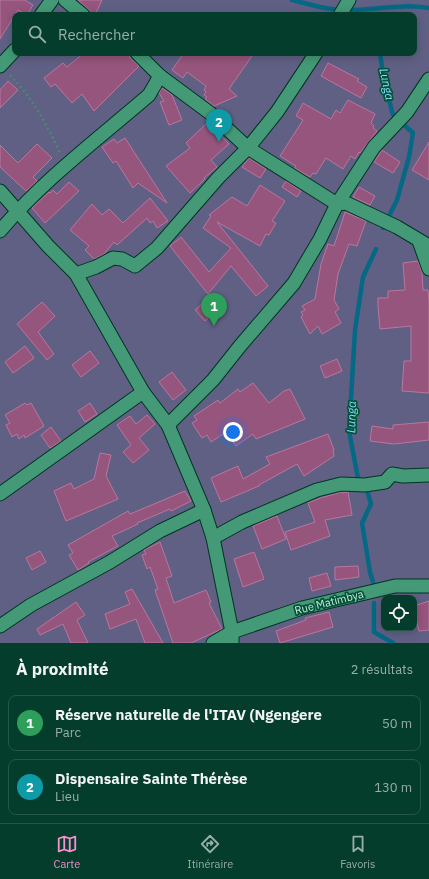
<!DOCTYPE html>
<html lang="fr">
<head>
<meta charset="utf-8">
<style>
	body { margin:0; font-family:"IBM Plex Sans",sans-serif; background:#124837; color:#f1f3f6 }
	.controls { position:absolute; right:12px; bottom:12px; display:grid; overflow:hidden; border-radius:8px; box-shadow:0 2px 10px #0003 }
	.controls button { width:36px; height:36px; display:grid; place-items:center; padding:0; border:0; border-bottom:1px solid #255647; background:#043d2b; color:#f1f3f6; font:20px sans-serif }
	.you { position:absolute; left:233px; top:432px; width:14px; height:14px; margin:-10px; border:3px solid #fff; border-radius:50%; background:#1a73e8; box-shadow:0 0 0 6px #1a73e833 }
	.badge { display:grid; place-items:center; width:26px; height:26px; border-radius:50%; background:#f790ce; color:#fff; font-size:13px; font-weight:700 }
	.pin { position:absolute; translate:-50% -33px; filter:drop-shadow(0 1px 2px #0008) }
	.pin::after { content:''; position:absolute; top:21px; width:14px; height:12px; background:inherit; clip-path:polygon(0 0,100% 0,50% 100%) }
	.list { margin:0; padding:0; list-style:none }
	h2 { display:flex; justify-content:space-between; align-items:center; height:52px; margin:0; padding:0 16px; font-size:17px }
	h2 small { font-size:13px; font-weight:400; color:#97aea9 }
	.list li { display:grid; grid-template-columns:26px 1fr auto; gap:12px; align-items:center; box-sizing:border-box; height:56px; margin:0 8px 8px; padding:0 8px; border:1px solid #255647; border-radius:8px }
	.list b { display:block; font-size:15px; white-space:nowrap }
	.list p { margin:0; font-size:13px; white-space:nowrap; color:#97aea9 }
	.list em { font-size:13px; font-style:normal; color:#97aea9 }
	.icon { flex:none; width:22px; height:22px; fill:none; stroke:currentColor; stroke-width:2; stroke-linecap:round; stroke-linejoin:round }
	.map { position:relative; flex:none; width:429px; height:643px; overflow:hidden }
	.search { position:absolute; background:#043d2b; box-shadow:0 2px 10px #0003; left:12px; right:12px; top:12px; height:44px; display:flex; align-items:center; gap:10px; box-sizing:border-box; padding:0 14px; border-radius:8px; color:#97aea9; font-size:15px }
	.sheet { height:180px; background:#043d2b }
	nav { display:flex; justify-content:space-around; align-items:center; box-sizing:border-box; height:56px; border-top:1px solid #255647; background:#043d2b; font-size:11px; color:#97aea9 }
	nav a { display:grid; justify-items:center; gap:2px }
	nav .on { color:#f790ce }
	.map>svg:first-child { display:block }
</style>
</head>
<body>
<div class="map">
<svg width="429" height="643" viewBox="0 0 429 643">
	<rect width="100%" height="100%" fill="#055139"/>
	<path fill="#606085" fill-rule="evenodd" d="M0,0H429V643H0ZM15,15H414V53H15ZM384,598H414V628H384Z"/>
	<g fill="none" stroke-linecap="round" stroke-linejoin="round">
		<g stroke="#056884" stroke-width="4.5">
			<path d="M292,0C309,4 326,10 343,10C373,11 399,3 429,8"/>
			<path d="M380,53L384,81L393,115L413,133L409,157L397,200L383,228"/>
			<path d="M361,481L358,478L349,431L355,330L363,277L376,249"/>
			<path d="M366,487L371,504L362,523L370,572L373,582"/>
			<path d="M374,603V632L393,643"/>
		</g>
	</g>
	<g fill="#96557c" stroke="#ba769e">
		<path d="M0,0H25L33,5L27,15L18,10L0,39Z"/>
		<path d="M78,0H102L95,15L91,13L88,9Z"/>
		<path d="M84,53H128L131,59L139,66L94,111L82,94L72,103L55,84L51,87L44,78L63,63L67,67Z"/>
		<path d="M184,53H254L229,89L237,96L214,106L205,99L207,97L204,95L206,92L204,90L206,86L187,72L183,78L172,70Z"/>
		<path d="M328,63L359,79L357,81L367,87L361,98L321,76Z"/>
		<path d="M8,81L18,90L0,108V90Z"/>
		<path d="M162,88L172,95L182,120L169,125L160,102L164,101L159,93Z"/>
		<path d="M348,100L375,114L371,123L374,126L373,128L377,131L360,153L359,152L355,159L351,156L343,169L326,158L316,174L313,173L310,177L295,168L296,166L280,156L303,120L296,116L303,103L331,119L336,110L340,113Z"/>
		<path d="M208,122L229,144L211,160L217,167L204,178L205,179L190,193L166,166L190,148L186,143Z"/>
		<path d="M125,138L167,203L138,183L133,188L116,161L113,163L102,147L114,139L117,143Z"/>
		<path d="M429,142V180L412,170Z"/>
		<path d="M37,144L52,158L33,177L37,181L26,191L0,167V145L18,163Z"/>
		<path d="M382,150L400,162L393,173L374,162Z"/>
		<path d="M249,158L266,169L260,178L242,167Z"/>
		<path d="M286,181L301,191L297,197L282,187Z"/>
		<path d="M69,182L79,191L45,223L32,208L49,192L50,193L53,190L57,194Z"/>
		<path d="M260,185L285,201L272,221L276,223L269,235L266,234L260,246L217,222L268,286L256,296L231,266L208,294L170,246L181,237L209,272L231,248L203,228L211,216L209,215L232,197L247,206Z"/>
		<path d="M359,187L375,196L370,205L353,197Z"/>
		<path d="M150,198L168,221L157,228L153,221L150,223L147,218L117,245L114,242L104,254L94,259L85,250L89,246L70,230L92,204L102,215L109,209L123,223Z"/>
		<path d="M345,212L366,221L357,246L349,244L338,274L334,300L339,309L335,312L341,323L322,334L318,326L310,334L301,317L303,315L301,312L305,310L302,306L315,299L321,264L328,244L334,246Z"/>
		<path d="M418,261L422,272L423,290H428L429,301V393L402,391L404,361H411V326L380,329L378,306V298H388V291L405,290L403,263Z"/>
		<path d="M213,294L223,305L205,321L195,310Z"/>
		<path d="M42,302L55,316L38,332L54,354L47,360L17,324Z"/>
		<path d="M25,346L34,358L13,373L5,362Z"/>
		<path d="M90,351L99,363L81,377L72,365Z"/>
		<path d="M337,359L342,371L325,378L320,366Z"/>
		<path d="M172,372L186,390L173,400L159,382Z"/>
		<path d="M253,383L269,403L284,391L290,389L305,419L256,439L253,434L236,446L226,432L211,442L207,435L202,438L192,423L197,420L194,416L218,400L220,403L238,389L240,392Z"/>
		<path d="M25,403L27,405L31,403L44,426L25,438L24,435L19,439L17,434L12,437L6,425L10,423L5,415Z"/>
		<path d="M90,403L97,414L85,422L78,411Z"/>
		<path d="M147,415L155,424L139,438L149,450L133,463L123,452L131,445L117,425L130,416L136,424Z"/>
		<path d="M429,422V440L394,444L370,441L372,426L393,429V425Z"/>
		<path d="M51,427L61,441L50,448L41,435Z"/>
		<path d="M328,434L334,450H333L334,456L304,476L297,464L259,485V486L221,502L211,478L238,466L243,479L270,464L266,457Z"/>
		<path d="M100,453L111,455L106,476L118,499L66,521L54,491L71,483L74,489L94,479Z"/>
		<path d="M185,491L191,501L171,511L170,509L137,523L138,524L112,536L118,546L88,562L89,563L78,570L69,555L73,553L68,545L128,511L130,514Z"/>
		<path d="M342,492V493L348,492L352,515L325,520L330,536L291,550L285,532L315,522L308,503L320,498Z"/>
		<path d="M277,516L286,539L262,549L253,526Z"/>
		<path d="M160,542L172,576L166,578L174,603L206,590L211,602L209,603L222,629L191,643H173L155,590L158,589L150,567L147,569L142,555L146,554L144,550Z"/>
		<path d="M40,551L46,562L32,570L26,558Z"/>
		<path d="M254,552L264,579L243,587L234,559Z"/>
		<path d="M358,566L359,577L335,580V567Z"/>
		<path d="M327,573L331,586L312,591L309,578Z"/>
		<path d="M132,589L147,615L163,643H145L136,619L110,629L105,614L130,604L125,592Z"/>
		<path d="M429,601V630L419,631L414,611V606Z"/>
		<path d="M76,602L85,615L77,620L88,643H71L63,624L40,635L37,629Z"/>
		<path d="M329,612L333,627L280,643L276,631L306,620L305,618Z"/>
	</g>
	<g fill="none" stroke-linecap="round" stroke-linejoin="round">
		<g stroke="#013423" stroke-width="15">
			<g id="street">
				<path d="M65,0L83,15"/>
				<path d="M41,15L52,0"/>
				<path d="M340,15L349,0"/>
				<path d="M137,53L160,76L210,113L248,148L337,204L346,203L397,227L429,246"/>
				<path d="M0,66L15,50"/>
				<path d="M0,191L48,246L76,274L143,392L168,425L204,510L213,538L232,632V643"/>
				<path d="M0,231C43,180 98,139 149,95L160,76"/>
				<path d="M419,241L429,269"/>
				<path d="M76,274L96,267L113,258L122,259L135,266L157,248L218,178L248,148L277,112L316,53"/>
				<path d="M168,425L213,380L240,346L294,283L320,239L337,204L374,147L407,112L429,79"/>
				<path d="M0,494L143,392"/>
				<path d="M213,538L242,522L317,490L341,484L365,485L385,482L392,474L403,476L429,475"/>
				<path d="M0,626L31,605L110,562L160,531L204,510"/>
				<path d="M213,643L232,632L302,608L395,586H429"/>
			</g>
		</g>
		<path stroke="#498872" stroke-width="2.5" stroke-dasharray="2 3" stroke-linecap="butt" d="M10,75C15,81 20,86 24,91C39,110 50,131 60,153"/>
		<use href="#street" stroke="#449a77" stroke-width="13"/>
	</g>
	<g text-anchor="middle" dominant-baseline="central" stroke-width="3.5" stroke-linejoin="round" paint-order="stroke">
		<g font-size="11" fill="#c6efdb" stroke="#055139">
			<text transform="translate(329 602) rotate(-14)">Rue Matimbya</text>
		</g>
		<g font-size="12" font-style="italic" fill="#84dbfc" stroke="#055139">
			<text transform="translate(387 84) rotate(78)">Lunga</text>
			<text transform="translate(351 417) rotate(-89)">Lunga</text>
		</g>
	</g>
</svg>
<div class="controls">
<button><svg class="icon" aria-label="locate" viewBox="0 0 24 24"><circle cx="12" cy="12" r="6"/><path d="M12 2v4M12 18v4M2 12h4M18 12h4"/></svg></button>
</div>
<div class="you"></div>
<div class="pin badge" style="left:214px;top:326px;background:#2e9e5b">1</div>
<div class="pin badge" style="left:219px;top:142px;background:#0f9aa8">2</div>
<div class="search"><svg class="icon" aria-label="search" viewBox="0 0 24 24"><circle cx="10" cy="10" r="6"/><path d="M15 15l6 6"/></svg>Rechercher</div>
</div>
<section class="sheet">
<h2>À proximité<small>2 résultats</small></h2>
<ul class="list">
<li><span class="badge" style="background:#2e9e5b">1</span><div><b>Réserve naturelle de l'ITAV (Ngengere</b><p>Parc</p></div><em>50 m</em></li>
<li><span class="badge" style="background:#0f9aa8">2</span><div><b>Dispensaire Sainte Thérèse</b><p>Lieu</p></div><em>130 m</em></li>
</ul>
</section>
<nav>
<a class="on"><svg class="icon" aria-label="map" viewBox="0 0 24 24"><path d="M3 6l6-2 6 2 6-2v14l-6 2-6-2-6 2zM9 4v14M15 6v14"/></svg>Carte</a>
<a><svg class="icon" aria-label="directions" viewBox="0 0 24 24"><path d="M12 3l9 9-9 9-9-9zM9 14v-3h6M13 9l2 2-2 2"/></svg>Itinéraire</a>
<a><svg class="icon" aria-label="saved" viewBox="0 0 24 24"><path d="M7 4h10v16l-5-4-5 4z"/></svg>Favoris</a>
</nav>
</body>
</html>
